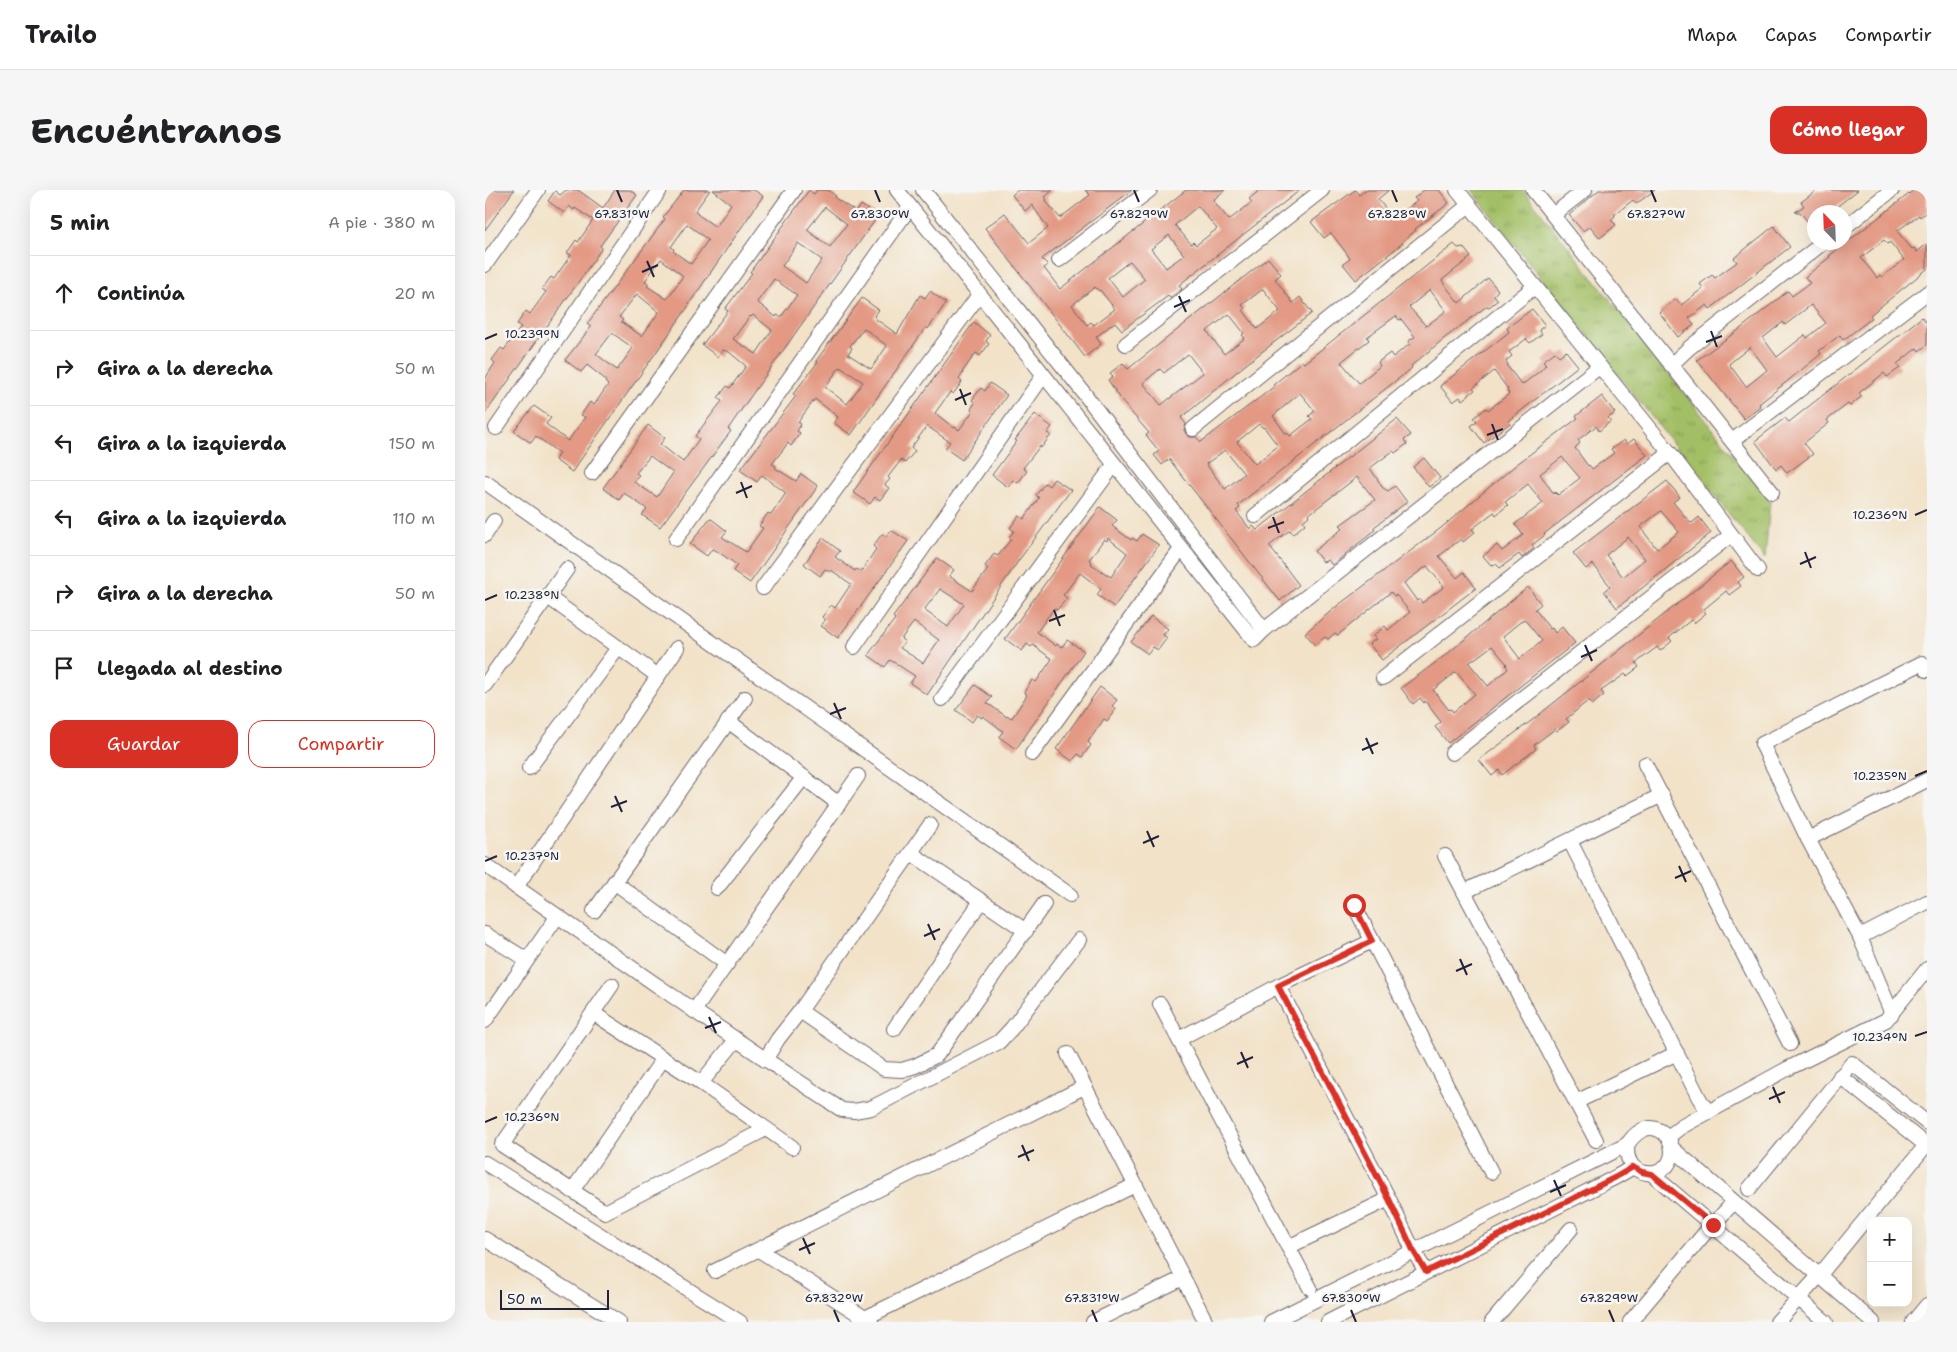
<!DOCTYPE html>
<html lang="es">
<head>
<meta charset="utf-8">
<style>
	body { margin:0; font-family:"Shantell Sans",sans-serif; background:#f6f6f6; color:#202124 }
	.controls { position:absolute; right:15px; bottom:15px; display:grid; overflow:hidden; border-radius:10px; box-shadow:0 5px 20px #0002 }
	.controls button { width:45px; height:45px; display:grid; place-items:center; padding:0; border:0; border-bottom:1px solid #e0e0e0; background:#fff; color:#202124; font:25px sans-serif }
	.compass { position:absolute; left:1322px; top:15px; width:45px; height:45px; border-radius:50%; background:#fff; box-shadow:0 5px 20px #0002; rotate:337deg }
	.scale { position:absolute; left:15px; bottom:12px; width:109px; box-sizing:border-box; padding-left:5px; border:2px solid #22223b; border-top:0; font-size:14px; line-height:18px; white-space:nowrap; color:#22223b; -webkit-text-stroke:4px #f6f6f2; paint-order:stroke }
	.stop { position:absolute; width:15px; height:15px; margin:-11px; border:4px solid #d93025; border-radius:50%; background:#fff }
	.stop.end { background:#d93025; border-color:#fff; box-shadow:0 1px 5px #0008 }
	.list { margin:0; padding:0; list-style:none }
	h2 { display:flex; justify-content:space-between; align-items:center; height:65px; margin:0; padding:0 20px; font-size:21px }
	h2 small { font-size:16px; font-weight:400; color:#757577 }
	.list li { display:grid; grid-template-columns:32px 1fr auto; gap:15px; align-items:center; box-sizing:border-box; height:75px; padding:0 20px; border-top:1px solid #e0e0e0 }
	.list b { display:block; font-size:19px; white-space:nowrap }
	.list em { font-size:16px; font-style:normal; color:#757577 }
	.actions { display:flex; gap:10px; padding:15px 20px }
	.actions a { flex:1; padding:11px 0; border:1px solid #d93025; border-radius:15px; text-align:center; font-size:18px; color:#d93025 }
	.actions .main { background:#d93025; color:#fff }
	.icon { flex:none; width:28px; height:28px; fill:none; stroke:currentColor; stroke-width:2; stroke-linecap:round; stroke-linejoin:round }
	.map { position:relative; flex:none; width:1442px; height:1132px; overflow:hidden; border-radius:15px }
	header { display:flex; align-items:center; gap:30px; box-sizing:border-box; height:70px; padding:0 25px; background:#fff; border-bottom:1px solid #e0e0e0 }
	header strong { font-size:24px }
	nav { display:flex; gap:28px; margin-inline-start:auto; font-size:18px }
	.intro { display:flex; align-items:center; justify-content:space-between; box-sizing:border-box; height:120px; padding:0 30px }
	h1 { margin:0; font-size:35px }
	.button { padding:12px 22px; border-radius:15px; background:#d93025; color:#fff; font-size:18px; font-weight:700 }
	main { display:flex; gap:30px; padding:0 30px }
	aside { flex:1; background:#fff; border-radius:15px; box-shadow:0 5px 20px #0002 }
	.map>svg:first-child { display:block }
</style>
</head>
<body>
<header>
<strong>Trailo</strong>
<nav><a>Mapa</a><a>Capas</a><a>Compartir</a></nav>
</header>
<div class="intro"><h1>Encuéntranos</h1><a class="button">Cómo llegar</a></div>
<main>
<aside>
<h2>5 min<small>A pie · 380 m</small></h2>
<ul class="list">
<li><svg class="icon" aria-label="ahead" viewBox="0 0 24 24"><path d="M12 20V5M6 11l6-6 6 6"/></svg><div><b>Continúa</b></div><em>20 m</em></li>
<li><svg class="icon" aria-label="right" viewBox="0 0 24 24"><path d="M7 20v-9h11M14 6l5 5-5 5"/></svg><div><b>Gira a la derecha</b></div><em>50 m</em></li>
<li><svg class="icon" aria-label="left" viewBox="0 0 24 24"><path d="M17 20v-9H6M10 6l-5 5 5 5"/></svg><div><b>Gira a la izquierda</b></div><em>150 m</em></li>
<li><svg class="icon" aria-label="left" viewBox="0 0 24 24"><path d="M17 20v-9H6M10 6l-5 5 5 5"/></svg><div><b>Gira a la izquierda</b></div><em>110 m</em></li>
<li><svg class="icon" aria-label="right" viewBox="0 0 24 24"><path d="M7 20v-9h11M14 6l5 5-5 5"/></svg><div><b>Gira a la derecha</b></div><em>50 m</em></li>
<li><svg class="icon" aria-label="arrive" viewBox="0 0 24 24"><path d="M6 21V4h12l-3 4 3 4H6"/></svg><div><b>Llegada al destino</b></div></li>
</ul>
<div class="actions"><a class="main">Guardar</a><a>Compartir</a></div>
</aside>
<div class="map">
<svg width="1442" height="1132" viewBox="0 0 1442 1132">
	<defs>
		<pattern id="grass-tufts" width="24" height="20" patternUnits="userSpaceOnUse" patternTransform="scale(1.25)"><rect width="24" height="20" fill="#a3bf65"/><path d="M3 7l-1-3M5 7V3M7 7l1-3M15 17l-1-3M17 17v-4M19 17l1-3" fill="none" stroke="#849b54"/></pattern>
	</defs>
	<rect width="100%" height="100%" fill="#f6f6f2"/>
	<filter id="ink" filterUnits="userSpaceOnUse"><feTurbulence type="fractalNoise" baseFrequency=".02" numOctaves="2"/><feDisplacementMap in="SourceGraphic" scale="10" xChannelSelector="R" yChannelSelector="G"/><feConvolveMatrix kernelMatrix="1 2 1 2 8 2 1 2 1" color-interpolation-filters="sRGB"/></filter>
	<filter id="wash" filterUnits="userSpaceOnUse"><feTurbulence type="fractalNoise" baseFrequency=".0096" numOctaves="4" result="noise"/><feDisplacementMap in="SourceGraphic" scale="20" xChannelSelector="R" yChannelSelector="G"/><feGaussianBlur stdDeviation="1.12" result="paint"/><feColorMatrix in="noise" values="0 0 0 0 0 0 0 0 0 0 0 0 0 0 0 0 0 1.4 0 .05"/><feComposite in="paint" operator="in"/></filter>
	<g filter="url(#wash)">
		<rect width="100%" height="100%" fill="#f2e2c8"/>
		<path fill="url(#grass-tufts)" stroke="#627050" d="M986,0H1038L1285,311L1280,369Z"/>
		<g id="blocks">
			<g fill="#e39983" fill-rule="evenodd">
				<path d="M0,0H29L0,40Z"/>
				<path d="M81,0H93L118,18L130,0H145L152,5L115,56L117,58L92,94L0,224V189L10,173L7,170L16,158L19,160L36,137L32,134L41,121L45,124L61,102L57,99L66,87L69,89L86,65L82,63L91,50L93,52L108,30L90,18L89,20L84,16L79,23L63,11L70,1L75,5Z"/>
				<path d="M199,0H225L210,21L213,23L212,24L231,37L246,14L228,0H269L278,6L204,114H205L87,282L70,270L74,263L51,246L46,253L29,241L49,216L66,228L61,234L83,251L100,227L96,225L105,212L109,215L123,195L120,192L121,190L102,175L96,182L80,170L106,137L102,134L180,29L178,27ZM202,34L223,50L206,74L188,61L189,59L186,57ZM176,69L198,86L182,109L162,96L164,94L160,91ZM152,104L174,122L157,146L136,132L138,130L134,127ZM127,143L148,158L132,180L111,164Z"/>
				<path d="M324,0L329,4L332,0H343L351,6L350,8L371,22L376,15L393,26L261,213L243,239L246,241L175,337L157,325L162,319L139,303L134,310L118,298L163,235L180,248L175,254L198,272L214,249L210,246L237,211L233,208L242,196L245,198L261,176L244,162L238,160L233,167L217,155L243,121L240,119L267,83L265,82ZM340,17L362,34L345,57L322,40ZM313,53L337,70L321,93L297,76ZM289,89L312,105L296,127L292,125L291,127L272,112ZM268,125L287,140L271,164L248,149L265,126L266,127ZM165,266L188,283L172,307L149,292L154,285L151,283Z"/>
				<path d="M533,0H568L560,7L562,10L561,11L575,28L605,5L600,0H647L557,69L563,75L559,78L575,99L701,0H740L728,10L744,30L767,12L764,9L775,0H815L694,95L697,99L685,108L683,106L637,140L630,132L611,147L616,154L600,167L500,38L520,23L544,53L563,38L547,15L540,21L527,5ZM713,16L732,39L711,55L708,52L706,54L690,35ZM684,45L699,65L681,78L666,59ZM645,71L660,89L638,107L623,88ZM610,97L614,101L615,100L630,119L609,135L606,132L602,135L587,115Z"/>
				<path d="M870,0L874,5L880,0H904L893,9L907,27L908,26L910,28L932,11L929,8L939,0H954L964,13L930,39L931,40L917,52L918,53L871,90L858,74L865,69L862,64L846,43L839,48L826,32Z"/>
				<path d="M1114,0H1170L1151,14L1148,10L1129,25L1130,26L1126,30L1131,35L1115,48L1105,36L1098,41L1084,25Z"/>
				<path d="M1332,0H1373L1345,22H1330V41L1315,22H1310L1319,16L1316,12Z"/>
				<path d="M1429,0H1442V22L1435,27L1434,25L1412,41L1427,59L1429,58L1432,62L1442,54V79L1385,125L1387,128L1358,150L1355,145L1334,161L1336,164L1274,214L1275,216L1259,229L1212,170L1255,139L1303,101L1307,106L1325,93L1320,87L1345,67L1344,66ZM1399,50L1403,54L1405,52L1419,70L1397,87L1395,85L1392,88L1376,68ZM1326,115L1341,133L1322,148L1320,145L1292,167L1278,148L1298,132L1300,135ZM1265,157L1282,180L1261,197L1244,174Z"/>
				<path d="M1289,36L1305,57L1225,119L1222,115L1204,128L1209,135L1193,147L1174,122L1191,109L1196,115L1199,113L1218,98L1215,94L1227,85L1230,88L1252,72L1249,68Z"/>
				<path d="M969,54L973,58L978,57L986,67L957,90L959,94L974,113L1003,88L1013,100L1009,105L1013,110L1004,117L1002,116L961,147L926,176L927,178L753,315L755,318L751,321L765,339L768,336L772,340L912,229L926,245L919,250L922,254L910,263L908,261L885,278L898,298L903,301L910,296L922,312L888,338L890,340L857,367L847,375L843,370L838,372L829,361L858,338L855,335L890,310L872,287L823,325L824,326L818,331L820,334L808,344L805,340L784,356L814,395L795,411L684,269L677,275L669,265L674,261L661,245L664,243L640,215L623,190L628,186L625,183L638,173L643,179L783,68L796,84L790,89L808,113L815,107L827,123L760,175L696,228L701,234L699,240L702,245L705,247H711L716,252L790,196L788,195L817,171L819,173L833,162ZM778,99L795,121L772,139L758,120L760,119L757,115ZM945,100L961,121L941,136L924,117ZM744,124L759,143L757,145L760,148L739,164L722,141ZM911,126L914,130L916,129L930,147L923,151L925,154L908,167L905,163L893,172L895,176L874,193L856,172L884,150L882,147ZM703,164L718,183L676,215L658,193L675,179L679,183ZM815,203L830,221L824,226L827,229L805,246L802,243L801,244L788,226ZM774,234L778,238L779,237L793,256L770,274L752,252ZM740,260L759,284L740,299L721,274Z"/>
				<path d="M445,101L461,113L443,139L441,137L366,245L349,233L353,227L330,209L313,232L316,234L312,241L315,243L306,256L303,253L287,274L291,276L290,278L311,291L316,284L333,296L265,393L248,381L252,375L232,361L227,359L222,366L205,354L225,328L242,341L237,347L261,362L278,338L274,336L283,323L286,325L301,303L277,285L272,292L255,280L311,206L308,204L333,172L331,171L377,108L394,120L389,126L392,130L412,144L435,105L440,108ZM379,138L402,156L386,179L363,164L367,158L365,156ZM355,177L378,192L362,214L340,197Z"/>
				<path d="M1047,119L1060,135L1054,140L1057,144L1045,153L1041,149L1024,162L1027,166L1021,171L1023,175L1022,176L1037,195L1056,180L1061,174L1058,171L1070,162L1074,166L1081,161L1093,176L1023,231L1025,233L999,253L986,236L992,231L989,228L1001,218L1003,220L1024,204L1022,200L1023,199L1009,181L988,198L990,200L977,210L975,207L968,212L955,196L1024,142L1022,138Z"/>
				<path d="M1437,127L1442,133V155L1434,161L1432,158L1412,174L1415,178L1402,187L1399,183L1374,203L1377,206L1365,216L1363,214L1342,230L1344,233L1319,253L1328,264L1302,283L1296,275L1291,279L1270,251L1300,228L1304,232Z"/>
				<path d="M489,132L505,145L501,151L504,154L495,166L491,163L477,182L478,183L474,189L477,192L468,204L465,202L450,223L469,238L470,237L474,240L488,221L486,219L490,213L487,210L496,198L500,201L505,193L522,205L477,270L460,258L465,252L442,236L426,258L430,261L420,273L416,270L403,287L405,289L400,295L404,298L395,310L390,307L385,314L368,302Z"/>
				<path d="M1117,206L1130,223L1123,228L1126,231L1114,241L1111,236L1093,250L1095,253L1090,258L1103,276L1104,275L1107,279L1129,263L1126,259L1139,250L1142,254L1149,249L1162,265L1059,344L1060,345L1047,355L1049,358L1037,368L1034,364L1015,378L1011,374L1006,375L998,366L1012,355L1017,361L1038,345L1030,334L1058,313L1043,294L1020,312L1023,315L1011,325L1009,322L987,339L990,342L978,352L976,349L954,366L972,388L979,382L991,398L897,470L884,454L891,449L888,446L900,436L903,440L925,422L911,405L909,406L906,402L853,445L850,443L843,449L840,447L830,455L820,443L852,416L956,338L1032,274L1093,228L1091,226ZM1077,267L1095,288L1073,305L1070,302L1069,304L1055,284ZM942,376L959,397L937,413L934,409L932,411L919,393Z"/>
				<path d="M550,224L567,237L562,243L566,245L556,258L555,256L538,278L542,281L533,293L528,290L523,297L507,285L532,251L530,250Z"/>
				<path d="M939,268L955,288L944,297L928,277Z"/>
				<path d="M569,289L586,300L534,370L442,505L425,493L430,486L410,473L405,470L400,477L383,465L410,429L408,427L452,368L469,380L464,386L487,401L503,379L500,376L509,364L513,366L526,349L524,347L529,341L525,338L534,326L539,329L554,308L551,305L560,293L564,296ZM455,399L479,414L463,437L439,420ZM429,432L454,450L438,473L415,458L420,452L416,449Z"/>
				<path d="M1182,291L1195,307L1188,312L1202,329L1207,333L1214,327L1226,343L1132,418L1119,401L1125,396L1108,374L1101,379L1088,363ZM1176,321L1194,342L1172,359L1155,337ZM1143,347L1160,369L1138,387L1121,365Z"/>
				<path d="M615,317L632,330L627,336L646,350L647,348L652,351L657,344L674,355L629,417L612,405L616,399L595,383L578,405L582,408L572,420L569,418L552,442L571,456L572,454L577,457L582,450L599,461L531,559L514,547L518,541L498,526L497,528L492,525L487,532L471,520L490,495L507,507L502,513L522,527L523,526L527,528L542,505L539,502L547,490L551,492L567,469L548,455L546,457L542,454L537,461L520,449ZM623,348L642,363L626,387L606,374L607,373L604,370L619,349L622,351Z"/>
				<path d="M406,340L423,351L353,448L336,436L340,430L337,427L346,415L350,418L366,394L346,380L345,382L340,379L335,386L319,374L338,348L355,361L350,367L370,381L371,379L376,382L391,359L388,356L397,344L401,347Z"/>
				<path d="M1246,371L1259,387L1253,392L1256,396L1244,405L1241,401L1218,420L1221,423L1209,433L1206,430L1184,448L1187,451L1175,461L1172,457L1151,473L1154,477L1142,486L1140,484L1116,501L1119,505L1107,515L1104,510L1081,529L1084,532L1072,541L1070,539L1049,555L1051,559L1039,568L1017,585L1014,580L1007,586L994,570L1050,528Z"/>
				<path d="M1043,397L1056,414L1050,419L1065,439L1067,438L1070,443L1077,437L1090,453L963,553L950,537L956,532L940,511L939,513L935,508L928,514L916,498L962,464ZM1039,429L1057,451L1035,469L1018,446ZM1007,456L1022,474L1021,475L1023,479L1003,496L984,473ZM971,482L990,504L968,522L966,519L964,520L948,500Z"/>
				<path d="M666,426L683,439L678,445L682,448L673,460L668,457L663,464L646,452Z"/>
				<path d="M615,497L632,510L627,516L631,519L622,531L619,529L603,552L606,555L597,567L593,564L587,571L571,559Z"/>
			</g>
		</g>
	</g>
	<g filter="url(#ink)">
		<use href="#blocks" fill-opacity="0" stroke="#6b656c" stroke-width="1"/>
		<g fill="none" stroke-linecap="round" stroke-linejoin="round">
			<g stroke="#6b656c" stroke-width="16">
				<g id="minor">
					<path d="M412,0L769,450L779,440L1114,177"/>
					<path d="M438,0L595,198L779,440"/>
					<path d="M972,0L1185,263L1273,380"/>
					<path d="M1048,0L1287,302"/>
					<path d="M1068,25L1100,0"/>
					<path d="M1360,37L1407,0"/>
					<path d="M574,70L665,0"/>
					<path d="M0,75L53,0"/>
					<path d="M641,154L837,0"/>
					<path d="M1186,175L1204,158L1339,52"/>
					<path d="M11,238L175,0"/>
					<path d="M708,239L984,15"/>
					<path d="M1247,251L1442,103"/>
					<path d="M107,283L309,0"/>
					<path d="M0,292L585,705"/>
					<path d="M770,326L1049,97"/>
					<path d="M0,345L9,331"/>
					<path d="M191,349L425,17"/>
					<path d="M278,398L494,105"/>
					<path d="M63,407L173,486"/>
					<path d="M369,457L558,186"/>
					<path d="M898,488L1185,263"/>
					<path d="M0,495L82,379"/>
					<path d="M457,509L629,275"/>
					<path d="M243,531L354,614"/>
					<path d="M967,563L1246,345"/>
					<path d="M547,564L696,359"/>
					<path d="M1160,574L1305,854"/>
					<path d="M44,578L133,458"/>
					<path d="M1323,649L1442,590"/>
					<path d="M1085,651L1214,908L1223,922"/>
					<path d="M426,663L541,741"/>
					<path d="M960,666L1111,950"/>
					<path d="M0,675C118,758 236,841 357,920L369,921L386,918L514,852L527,838L594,750"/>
					<path d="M129,692L242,774"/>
					<path d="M31,697L192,458"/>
					<path d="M232,698L319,587"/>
					<path d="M979,702L1177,605"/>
					<path d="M869,715L1006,982"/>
					<path d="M109,721L260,508"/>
					<path d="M0,744L42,770"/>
					<path d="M1375,747L1442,712"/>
					<path d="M127,795L17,955L120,1022L281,939"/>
					<path d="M793,796L904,1009L928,1060L941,1082"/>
					<path d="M675,814L825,1098"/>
					<path d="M209,821L373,586"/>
					<path d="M315,821L399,879L417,880L430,876L452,865L559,714"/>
					<path d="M108,823L216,893L307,957"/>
					<path d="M1407,824L1375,747L1323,649L1277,554L1437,473L1442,480"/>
					<path d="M0,831L72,727"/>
					<path d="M409,839L496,711"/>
					<path d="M694,849L793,796L887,751"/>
					<path d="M583,864L721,1132"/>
					<path d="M280,870L293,849L315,821L445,635"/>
					<path d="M1355,886L1442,956"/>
					<path d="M216,893L251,850"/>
					<path d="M1091,912L1192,863"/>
					<path d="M1183,947L1196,937L1302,879L1401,830L1442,779"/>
					<path d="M1187,958L1388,1132"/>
					<path d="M0,973L255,1132"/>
					<path d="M1167,984L1341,1132"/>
					<path d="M1264,999L1367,873L1442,933"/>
					<path d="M87,1001L178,869"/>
					<path d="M0,1049L134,1132"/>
					<path d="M803,1057L904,1009"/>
					<path d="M274,1060L386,1132"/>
					<path d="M230,1081L599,897"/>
					<path d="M380,1128L650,995"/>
					<path d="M608,1132L698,1088"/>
					<path d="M786,1132L1127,962C1132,959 1140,957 1144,952C1153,940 1165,932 1180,944C1185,949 1187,955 1187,962C1186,993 1135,990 1143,953"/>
					<path d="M843,1132L1131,987L1148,977"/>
					<path d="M1007,1132L1086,1039"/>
					<path d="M1145,1132L1220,1043L1249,1012"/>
					<path d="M1292,1132L1334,1086L1442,954"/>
					<path d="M1428,1132L1442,1115"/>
				</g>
			</g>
			<use href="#minor" stroke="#fff" stroke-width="14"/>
		</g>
	</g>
	<g fill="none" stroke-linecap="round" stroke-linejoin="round" filter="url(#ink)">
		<path stroke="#d93025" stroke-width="6" d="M869,715L887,751L793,796L904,1009L928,1060L941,1082L1131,987L1148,977L1157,982L1167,984L1228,1035"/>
	</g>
	<path fill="none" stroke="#22223b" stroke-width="2" d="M132,0L137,12M390,0L395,12M649,0L654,12M907,0L912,12M1166,0L1171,12M162,71L169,87M157,82L173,75M694,106L701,122M689,117L705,110M1226,141L1232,157M0,149L12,144M1221,152L1237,146M475,199L481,215M470,210L486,203M1007,234L1013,250M1002,245L1018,239M256,292L262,308M251,303L267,296M1430,325L1442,320M788,327L794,343M783,338L799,332M1320,362L1326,378M1315,374L1331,367M0,410L12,405M569,420L575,436M564,431L580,425M1100,455L1107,471M1096,467L1112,460M349,513L356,529M345,524L361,518M881,548L888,564M877,560L893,553M1430,586L1442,581M130,606L137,622M126,617L142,611M662,641L669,657M658,653L674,646M0,671L12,666M1194,676L1201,692M1190,688L1206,681M443,734L450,750M439,746L455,739M975,769L982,785M971,781L987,774M224,827L231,843M220,838L236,832M1430,846L1442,842M756,862L763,878M752,874L768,867M1288,897L1295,913M1284,909L1300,902M0,932L12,927M537,955L544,971M533,967L549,960M1069,990L1076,1006M1065,1002L1081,995M318,1048L325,1064M314,1060L330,1053M349,1120L354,1132M607,1120L612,1132M866,1120L871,1132M1124,1120L1129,1132"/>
	<g font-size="12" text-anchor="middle" fill="#22223b" stroke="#f6f6f2" stroke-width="5" stroke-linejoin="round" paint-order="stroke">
		<text x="137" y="28">67.831°W</text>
		<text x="395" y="28">67.830°W</text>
		<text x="654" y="28">67.829°W</text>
		<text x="912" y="28">67.828°W</text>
		<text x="1171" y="28">67.827°W</text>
		<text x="47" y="148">10.239°N</text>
		<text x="1395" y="329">10.236°N</text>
		<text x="47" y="409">10.238°N</text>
		<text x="1395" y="590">10.235°N</text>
		<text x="47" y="670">10.237°N</text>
		<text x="1395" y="851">10.234°N</text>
		<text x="47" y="931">10.236°N</text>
		<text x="349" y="1112">67.832°W</text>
		<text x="607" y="1112">67.831°W</text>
		<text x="866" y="1112">67.830°W</text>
		<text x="1124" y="1112">67.829°W</text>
	</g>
</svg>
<div class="controls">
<button>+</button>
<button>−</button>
</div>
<svg class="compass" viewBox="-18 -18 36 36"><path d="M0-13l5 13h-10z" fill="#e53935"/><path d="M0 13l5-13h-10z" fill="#757577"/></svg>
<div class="scale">50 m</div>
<div class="stop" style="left:869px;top:715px"></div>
<div class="stop end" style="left:1228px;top:1035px"></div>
</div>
</main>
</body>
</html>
